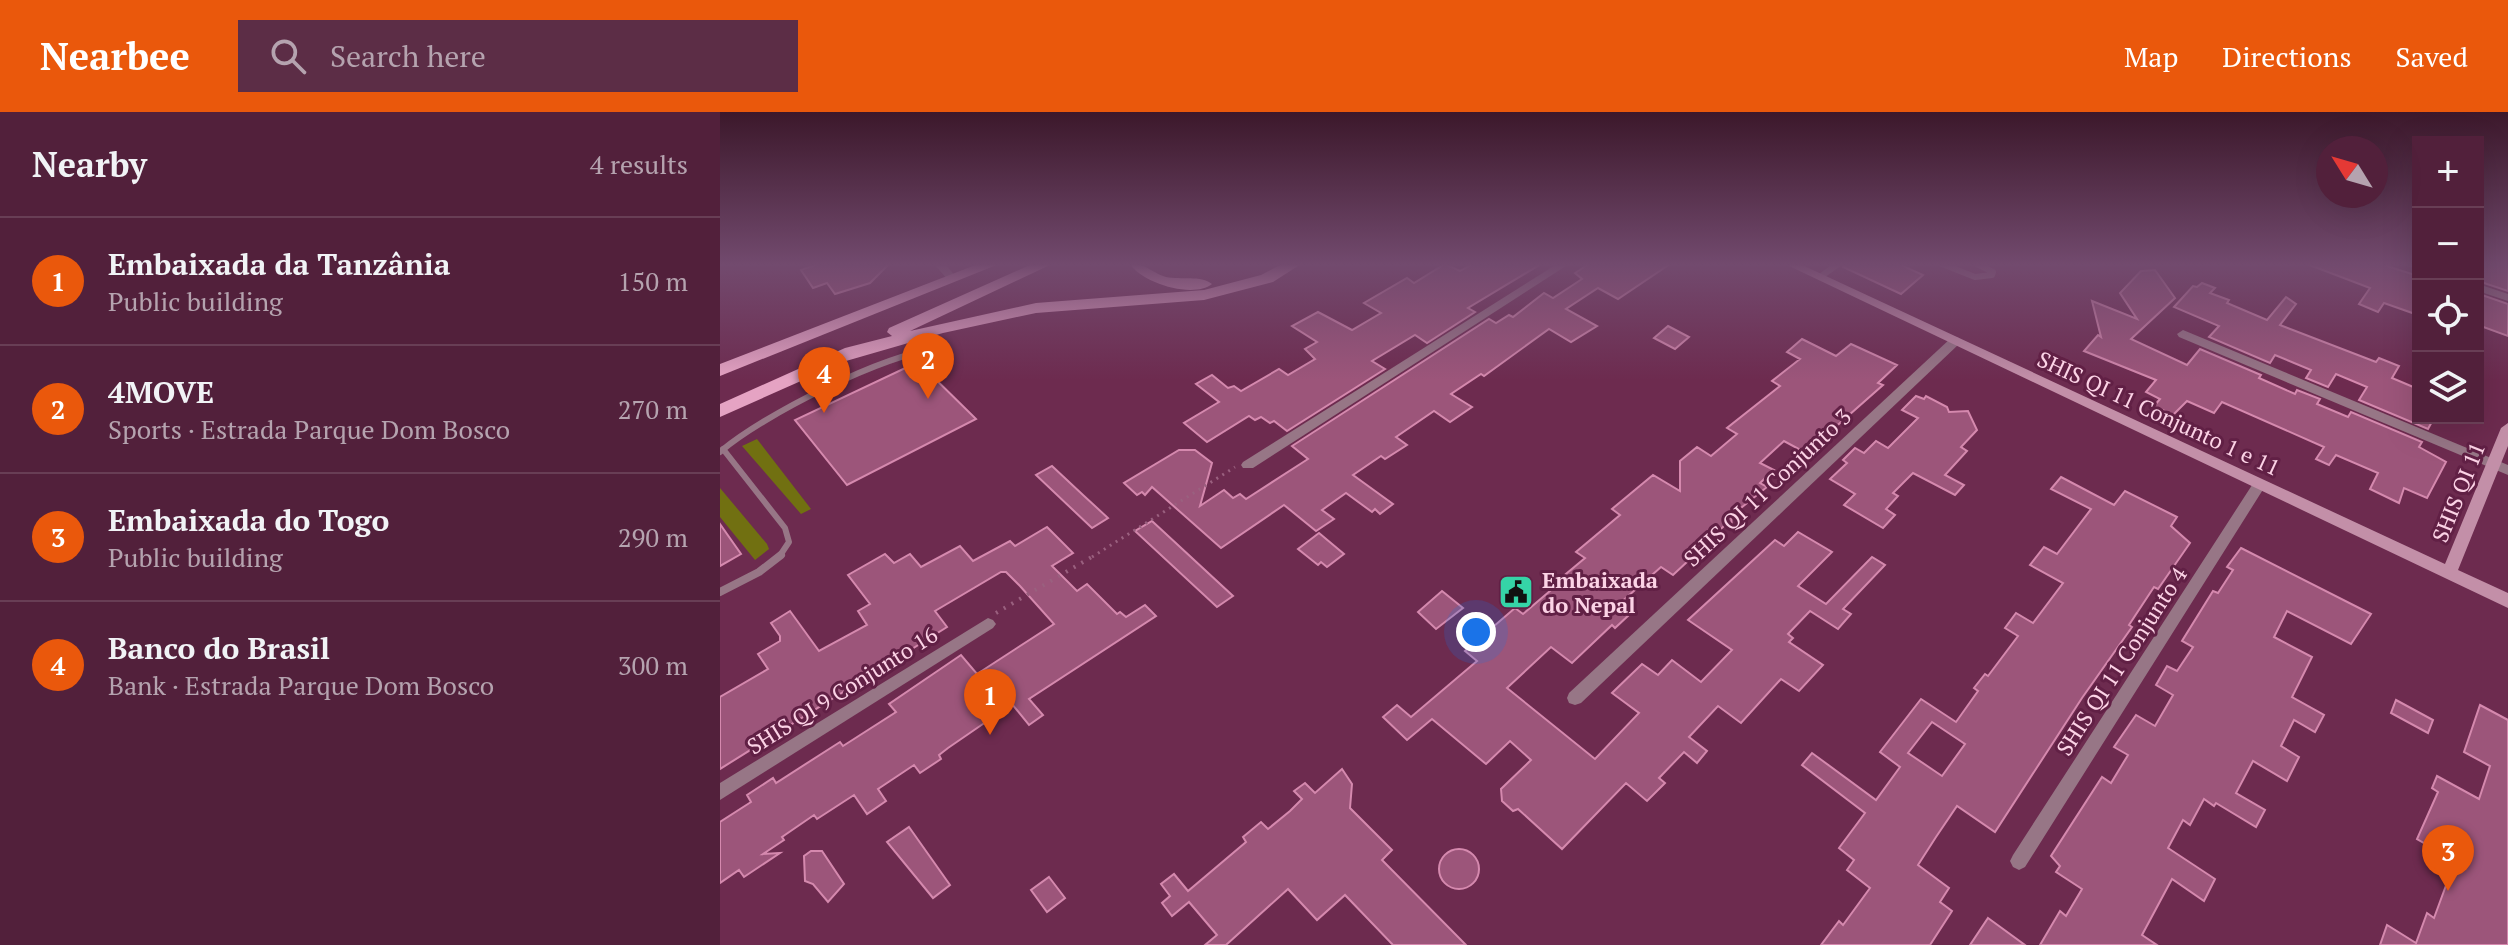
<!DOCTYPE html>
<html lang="en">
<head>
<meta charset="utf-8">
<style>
	body { margin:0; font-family:"PT Serif",serif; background:#5c2d46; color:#f1f3f6 }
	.controls { position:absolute; right:24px; top:24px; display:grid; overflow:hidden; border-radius:0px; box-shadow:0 8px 32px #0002 }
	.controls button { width:72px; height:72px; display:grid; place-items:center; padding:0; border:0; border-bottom:2px solid #683e55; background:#52203b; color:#f1f3f6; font:40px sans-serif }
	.compass { position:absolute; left:1596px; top:24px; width:72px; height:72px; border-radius:50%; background:#52203b; box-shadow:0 8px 32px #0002; rotate:307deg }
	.you { position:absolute; left:756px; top:520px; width:28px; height:28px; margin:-20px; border:6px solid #fff; border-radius:50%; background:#1a73e8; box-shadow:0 0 0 12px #1a73e833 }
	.badge { display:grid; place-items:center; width:52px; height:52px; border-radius:50%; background:#ea580c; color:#fff; font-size:26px; font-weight:700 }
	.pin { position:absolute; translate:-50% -66px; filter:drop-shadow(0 2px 4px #0008) }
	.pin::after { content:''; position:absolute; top:42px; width:28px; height:24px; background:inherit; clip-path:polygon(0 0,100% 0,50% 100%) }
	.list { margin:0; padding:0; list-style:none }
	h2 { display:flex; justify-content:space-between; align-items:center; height:104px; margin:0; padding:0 32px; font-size:34px }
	h2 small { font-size:26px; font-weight:400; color:#b5a3af }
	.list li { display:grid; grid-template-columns:52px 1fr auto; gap:24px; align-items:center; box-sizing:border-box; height:128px; padding:0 32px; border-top:2px solid #683e55 }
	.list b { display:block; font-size:30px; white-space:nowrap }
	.list p { margin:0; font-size:26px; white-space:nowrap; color:#b5a3af }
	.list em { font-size:26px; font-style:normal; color:#b5a3af }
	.icon { flex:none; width:44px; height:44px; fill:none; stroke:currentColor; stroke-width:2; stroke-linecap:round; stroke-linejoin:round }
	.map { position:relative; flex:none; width:1788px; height:833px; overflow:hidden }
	header { display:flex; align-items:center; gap:48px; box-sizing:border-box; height:112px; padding:0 40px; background:#ea580c; color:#fff }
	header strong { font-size:38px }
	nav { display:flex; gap:44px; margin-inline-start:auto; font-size:28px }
	.search { width:560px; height:72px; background:#5c2d46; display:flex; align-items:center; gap:20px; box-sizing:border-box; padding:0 28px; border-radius:0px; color:#b5a3af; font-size:30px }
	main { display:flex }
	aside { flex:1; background:#52203b }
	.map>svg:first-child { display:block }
</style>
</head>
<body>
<header>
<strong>Nearbee</strong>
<div class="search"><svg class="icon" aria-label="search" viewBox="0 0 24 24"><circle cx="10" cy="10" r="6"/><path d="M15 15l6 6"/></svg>Search here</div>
<nav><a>Map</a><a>Directions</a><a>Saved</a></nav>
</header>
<main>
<aside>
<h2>Nearby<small>4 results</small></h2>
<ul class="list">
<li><span class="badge">1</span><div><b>Embaixada da Tanzânia</b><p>Public building</p></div><em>150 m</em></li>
<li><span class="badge">2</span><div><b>4MOVE</b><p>Sports · Estrada Parque Dom Bosco</p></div><em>270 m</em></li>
<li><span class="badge">3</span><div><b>Embaixada do Togo</b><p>Public building</p></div><em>290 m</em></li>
<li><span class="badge">4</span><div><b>Banco do Brasil</b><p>Bank · Estrada Parque Dom Bosco</p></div><em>300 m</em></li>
</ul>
</aside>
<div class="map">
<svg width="1788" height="833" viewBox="0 0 1788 833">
	<rect width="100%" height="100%" fill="#6d2b4f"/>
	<g fill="#717011">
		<path d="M37,327L91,397L81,402L22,334Z"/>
		<path d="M0,376L47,432L49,437L35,448L0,405Z"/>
	</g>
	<g fill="#9c557a" stroke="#d589ae" stroke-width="2" fill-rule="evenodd">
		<path d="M98,152H169L150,171L115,182L107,171L93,176L81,158Z"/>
		<path d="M725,152L740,159L753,152H821L748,196L755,200L707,231L695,223L652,249L665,257L567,319L554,309L550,311L541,305L535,308L529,304L487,330L464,311L499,290L476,272L492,263L508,276L514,274L521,279L559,257L568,263L595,247L585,237L597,230L572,214L598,200L632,218L661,201L644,191L687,166L694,171Z"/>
		<path d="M869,152H950L898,187L878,176L846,197L877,214L851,230L829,217L764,264L761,262L731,282L752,295L730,310L714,299L676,325L687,333L665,347L661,344L633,363L673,392L660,402L655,397L652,400L626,381L602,398L614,407L596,419L564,393L501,436L432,375L425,383L422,380L417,383L404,371L459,338H475L492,351L480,394L504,378L513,386L520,382L526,387L588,347L572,334L769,207L776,211L789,203L793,205L824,181L833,186L862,167L855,161Z"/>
		<path d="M1124,152H1179L1203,163L1181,182L1123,155Z"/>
		<path d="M1587,152H1661L1698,164V203L1664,191L1658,200L1639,192L1650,176Z"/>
		<path d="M1758,152H1788V179L1758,169Z"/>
		<path d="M1435,158L1455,186L1411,227L1467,253L1480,237L1541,263L1539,266L1575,282L1577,278L1600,287L1597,292L1628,305L1631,300L1702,330L1699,335L1726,350L1707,386L1684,376L1679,391L1650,377L1658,361L1616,343L1609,353L1596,347L1604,335L1502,290L1494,301L1467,289L1453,303L1434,294L1440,287L1426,280L1436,268L1364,239L1378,223L1381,225L1372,189L1417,207L1400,181L1421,159Z"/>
		<path d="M1482,171L1495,176L1490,181L1509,188L1507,191L1547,208L1566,185L1576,192L1560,213L1656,250L1659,246L1679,254L1672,266L1698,277V306H1714L1708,317L1639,288L1647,275L1616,262L1608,275L1586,266L1591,258L1555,243L1550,251L1489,225L1499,214L1454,195L1473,174L1477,175Z"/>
		<path d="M1762,183L1788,192V224L1758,213V191Z"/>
		<path d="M948,214L969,225L955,237L934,226Z"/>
		<path d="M1082,227L1116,244L1131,232L1177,253L1158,271L1163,273L1086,341L1064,329L1040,351L1054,358L1040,371L1047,375L1011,404L1012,414H1004L979,437L983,440L971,450L968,449L953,463L941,455L898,493L910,502L895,516L892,513L852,551L831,535L787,576L875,647L919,601L892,581L922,552L938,563L952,548L981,570L1012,538L968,508L1055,428L1064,434L1078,420L1112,440L1078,474L1106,492L1152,445L1165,453L1123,497L1131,502L1118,517L1090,499L1068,522L1073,526L1069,530L1103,553L1079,579L1061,567L1021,611L998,594L969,625L987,639L977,651L964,640L939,666L945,671L927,689L906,671L842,737L798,697L793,699L782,689L781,677L811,648L790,629L766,652L712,607L687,628L663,605L677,593L691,605L757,549L745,539L795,496L803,502L837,473L835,471L865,446L856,440L900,403L892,397L933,363L960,379V349L977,335L991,344L1017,322L1007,316L1060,274L1052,269L1080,247L1067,240Z"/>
		<path d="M198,250L256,307L127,373L75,308Z"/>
		<path d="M1196,284L1204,287L1206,284L1227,295L1229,300L1248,299L1257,318L1241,335L1247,339L1225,363L1244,373L1235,383L1193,361L1173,381L1178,384L1166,397L1175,403L1163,416L1124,393L1135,382L1110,367L1127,351L1123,348L1135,336L1144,341L1156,329L1168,336L1198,306L1182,298Z"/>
		<path d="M332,354L363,383L388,406L372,416L316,363Z"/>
		<path d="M1341,365L1394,393L1405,379L1457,405L1451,414L1470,431L1438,477L1434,475L1409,513L1412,515L1362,586L1275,720L1237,694L1216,725L1198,753L1229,776L1220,790L1232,799L1210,833H1101L1119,809L1123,813L1150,776L1127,758L1134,748L1119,736L1145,701L1082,653L1092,641L1156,688L1180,655L1160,640L1201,587L1236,610L1258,579L1254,576L1265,562L1268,564L1298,524L1285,516L1296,501L1313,511L1343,471L1310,453L1324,435L1337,442L1371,397L1331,377ZM1212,610L1245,632L1222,664L1188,641Z"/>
		<path d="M432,409L513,484L497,495L415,419Z"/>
		<path d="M0,412L21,442L0,454Z"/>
		<path d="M327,415L353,441L332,454L357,479L367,472L397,502L400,500L406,505L425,493L436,504L309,587L323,603L309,613L292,592L228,636L219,643L221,647L200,661L194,653L158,677L166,689L147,702L134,683L97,707L94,703L62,725L64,728L43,742L60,741L24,765L19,758L0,771V710L31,690L27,683L53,666L56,671L120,630L123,634L176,600L169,592L241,543L257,562L334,512L300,474L286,460H281L215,499L227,515L0,657V585L48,557L38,542L60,529V524L51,511L70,499L99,539L147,513L138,499L150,492L128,463L165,442L174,451L190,442L201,455L240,434L253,449L290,429L295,434Z"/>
		<path d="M599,421L624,442L607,455L601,450L598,453L578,437Z"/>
		<path d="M1521,436L1651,502L1631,532L1567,499L1554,525L1592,545L1572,585L1604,603L1595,620L1574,608L1561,634L1579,645L1567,669L1533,649L1516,681L1545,698L1536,715L1496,691L1494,694L1484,687L1470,713L1463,708L1448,736L1495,767L1484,789L1452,767L1422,823L1437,833H1320L1340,799L1346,804L1362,777L1336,760L1340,754L1331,744L1382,665L1391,671L1408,643L1394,635L1416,603L1435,614L1453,583L1436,573L1447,554L1457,559L1473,535L1462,529L1493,479L1498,481L1513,458L1507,455Z"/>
		<path d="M722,479L743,496L716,517L698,500Z"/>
		<path d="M1676,588L1713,608L1708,621L1671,601Z"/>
		<path d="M1760,593L1788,608V833H1660L1667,813L1696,831L1707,801L1714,806L1735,749L1697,727L1718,680L1712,676L1717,664L1759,687L1770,654L1744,640Z"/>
		<path d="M622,657L632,672L630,696L672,738L662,748L746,833H673L625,783L597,808L568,777L506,833H485L497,823L469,790L452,804L442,791L450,784L441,772L454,762L468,779L526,730L523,725L541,710L548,717L570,699L582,687L574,679L585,671L595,681Z"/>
		<path d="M189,715L230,773L213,786L167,730Z"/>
		<circle cx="739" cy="757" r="20"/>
		<path d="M91,739H102L124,772L108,790L93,772L85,769L84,744Z"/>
		<path d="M329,765L345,786L327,800L311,778Z"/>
		<path d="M1268,806L1305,833H1250Z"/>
	</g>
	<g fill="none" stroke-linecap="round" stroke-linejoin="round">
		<path stroke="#9a607f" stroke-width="3" stroke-dasharray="2 5" stroke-linecap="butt" d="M372,445L515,355"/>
		<path stroke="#9a607f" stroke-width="4" stroke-dasharray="2 7" stroke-linecap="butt" d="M276,501L375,443"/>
		<g stroke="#977686" stroke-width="6">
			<path d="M1222,152L1255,165L1272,163L1273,160L1257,152"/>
			<path d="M1100,165L1118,152"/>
			<path d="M3,337L65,416L69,430L59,445"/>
			<path d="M0,340C43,303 162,243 217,237"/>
		</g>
		<path stroke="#977686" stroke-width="8" d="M0,480L39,460L61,443"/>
		<g fill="#977686" fill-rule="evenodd">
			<path d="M214,152H225L238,167L237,169H229Z"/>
			<path d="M837,152H849L533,356H523L521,353L523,350Z"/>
			<path d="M1686,152H1698V157L1687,154Z"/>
			<path d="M1758,172L1788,182V189L1758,179Z"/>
			<path d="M1463,218L1788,353V363L1459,225L1457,222Z"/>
			<path d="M1235,225L1239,226V232L861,591L855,593L849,591L847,586L849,581L1231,226Z"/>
			<path d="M1539,368L1546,373L1544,376L1305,755L1299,758L1293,755L1290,749L1293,743L1534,370Z"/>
			<path d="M268,506L273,508L276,512L273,516L0,688V671Z"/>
		</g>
		<path fill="#c38fa8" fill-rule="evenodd" d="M1065,152H1080L1725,452L1781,316L1788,311V334L1738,458L1788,481V496Z"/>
		<g fill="#e5a3c3" fill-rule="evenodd">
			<path d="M258,152H279L0,264V252Z"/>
			<path d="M312,152H332L190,219L316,191L484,178L541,163L562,152H581L553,170L484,188L316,201L223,221L126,249L0,305V292L125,236L172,224L167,220L169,216Z"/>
			<path d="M410,152C428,152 430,160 446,165C461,168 481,163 492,172C473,187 422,171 410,152Z"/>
		</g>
	</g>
	<linearGradient id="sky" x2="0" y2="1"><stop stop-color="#3c182b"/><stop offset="0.57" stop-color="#724a6e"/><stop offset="1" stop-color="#724a6e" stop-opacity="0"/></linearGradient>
	<rect width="1788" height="268" fill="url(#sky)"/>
	<defs>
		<g id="civic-square" transform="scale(1.8)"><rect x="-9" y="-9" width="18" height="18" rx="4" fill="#35d4a7" stroke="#612045"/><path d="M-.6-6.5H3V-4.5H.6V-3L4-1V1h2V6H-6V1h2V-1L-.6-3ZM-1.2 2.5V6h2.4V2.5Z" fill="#111"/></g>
	</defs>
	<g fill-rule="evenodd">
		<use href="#civic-square" x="796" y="480"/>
	</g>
	<g text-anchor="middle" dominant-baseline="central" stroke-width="6" stroke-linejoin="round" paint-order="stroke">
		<g font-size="22" fill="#fcd3e6" stroke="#612045">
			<text transform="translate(1439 301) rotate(25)">SHIS QI 11 Conjunto 1 e 11</text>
			<text transform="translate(1047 375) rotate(-43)">SHIS QI 11 Conjunto 3</text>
			<text transform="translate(1738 380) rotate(-68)">SHIS QI 11</text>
			<text transform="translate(1401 549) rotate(-57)">SHIS QI 11 Conjunto 4</text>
			<text transform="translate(122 578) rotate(-32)">SHIS QI 9 Conjunto 16</text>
		</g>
		<g font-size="22" font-weight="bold" fill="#fcd3e6" stroke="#612045" text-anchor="start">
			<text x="822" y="467">Embaixada<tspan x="822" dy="25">do Nepal</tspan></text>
		</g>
	</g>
</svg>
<div class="controls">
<button>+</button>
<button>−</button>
<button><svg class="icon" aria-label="locate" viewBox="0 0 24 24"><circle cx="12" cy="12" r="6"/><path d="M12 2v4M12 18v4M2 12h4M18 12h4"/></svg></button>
<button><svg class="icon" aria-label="layers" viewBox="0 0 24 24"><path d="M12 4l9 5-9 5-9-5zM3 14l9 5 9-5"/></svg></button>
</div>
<svg class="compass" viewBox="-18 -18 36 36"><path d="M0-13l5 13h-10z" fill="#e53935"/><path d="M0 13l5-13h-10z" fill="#b5a3af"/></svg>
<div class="you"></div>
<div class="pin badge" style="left:270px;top:623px">1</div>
<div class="pin badge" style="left:208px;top:287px">2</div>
<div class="pin badge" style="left:1728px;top:779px">3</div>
<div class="pin badge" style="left:104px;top:301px">4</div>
</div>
</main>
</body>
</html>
